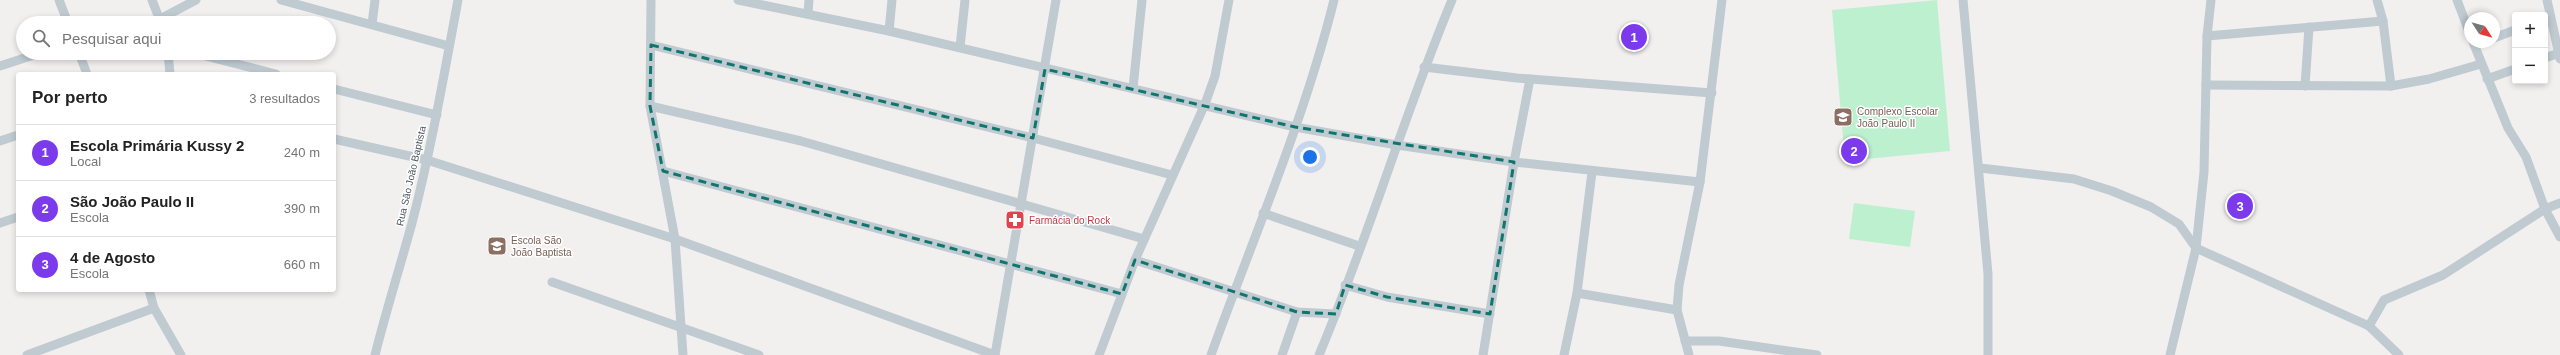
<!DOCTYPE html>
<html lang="pt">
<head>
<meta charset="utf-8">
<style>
	body { margin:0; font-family:Helvetica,sans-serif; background:#f2f2f2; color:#222 }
	.controls { position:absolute; right:12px; top:12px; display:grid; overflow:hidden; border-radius:4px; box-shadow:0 2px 6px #0003 }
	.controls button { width:36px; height:36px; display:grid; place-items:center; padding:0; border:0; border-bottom:1px solid #e0e0e0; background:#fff; color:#222; font:20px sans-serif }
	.compass { position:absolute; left:2464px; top:12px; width:36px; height:36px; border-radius:50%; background:#fff; box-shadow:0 2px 6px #0003; rotate:126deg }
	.you { position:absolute; left:1310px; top:157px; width:14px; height:14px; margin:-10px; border:3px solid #fff; border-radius:50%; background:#1a73e8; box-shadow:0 0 0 6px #1a73e833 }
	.badge { display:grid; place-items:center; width:26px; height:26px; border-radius:50%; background:#7c3aed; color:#fff; font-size:13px; font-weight:700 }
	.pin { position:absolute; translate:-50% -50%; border:2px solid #fff; box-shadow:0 1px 4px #0006 }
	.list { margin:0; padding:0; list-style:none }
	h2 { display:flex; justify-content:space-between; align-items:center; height:52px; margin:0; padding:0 16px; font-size:17px }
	h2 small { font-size:13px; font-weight:400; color:#767676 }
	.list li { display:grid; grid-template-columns:26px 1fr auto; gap:12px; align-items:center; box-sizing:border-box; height:56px; padding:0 16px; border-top:1px solid #e0e0e0 }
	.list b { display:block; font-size:15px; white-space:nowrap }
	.list p { margin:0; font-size:13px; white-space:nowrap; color:#767676 }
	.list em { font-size:13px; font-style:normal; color:#767676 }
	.icon { flex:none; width:22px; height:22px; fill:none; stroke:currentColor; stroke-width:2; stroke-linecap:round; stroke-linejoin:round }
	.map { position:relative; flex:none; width:2560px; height:355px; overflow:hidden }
	.search { position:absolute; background:#fff; box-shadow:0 2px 6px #0003; left:16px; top:16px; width:320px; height:44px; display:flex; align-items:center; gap:10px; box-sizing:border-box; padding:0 14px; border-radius:22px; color:#767676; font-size:15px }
	.panel { position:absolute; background:#fff; box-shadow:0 2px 6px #0003; left:16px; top:72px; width:320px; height:220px; border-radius:4px }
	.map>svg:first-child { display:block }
</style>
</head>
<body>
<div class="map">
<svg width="2560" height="355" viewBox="0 0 2560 355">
	<rect width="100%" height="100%" fill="#f2efef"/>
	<g fill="#bdf0cf">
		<path d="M1937,0L1950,151L1845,161L1832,10Z"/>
		<path d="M1854,203L1915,211L1910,247L1849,239Z"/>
	</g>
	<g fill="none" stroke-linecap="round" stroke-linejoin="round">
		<g stroke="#bfcad1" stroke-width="9">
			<path d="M59,0L68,23"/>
			<path d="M152,0L161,23"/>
			<path d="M281,0L449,46"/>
			<path d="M651,0L650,106L675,239L683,355"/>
			<path d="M738,0L889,31L1295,127L1397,145L1514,162L1700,182"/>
			<path d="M1963,0L1988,274V355"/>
			<path d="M2377,0L2383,21L2391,86"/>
			<path d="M2457,0L2470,34"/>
			<path d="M2547,0L2560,59"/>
			<path d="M808,13L809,0"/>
			<path d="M146,23L160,19L196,0"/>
			<path d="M372,24L375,0"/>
			<path d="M889,31L892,0"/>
			<path d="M2207,36L2383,21"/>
			<path d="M2494,38L2515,30"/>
			<path d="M2473,42L2508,128L2526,157L2545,209L2560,237"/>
			<path d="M651,45L1033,138L1172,175"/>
			<path d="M960,47L965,0"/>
			<path d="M79,53L87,74"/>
			<path d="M168,53L170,74"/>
			<path d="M194,53L276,74"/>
			<path d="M2545,58L2559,53"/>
			<path d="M0,66L40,53"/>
			<path d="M1424,67L1517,78L1712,93"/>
			<path d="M2487,79L2515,69"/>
			<path d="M2206,85L2391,86L2429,79L2481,64"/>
			<path d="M2305,86L2309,27"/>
			<path d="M1133,88L1142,0"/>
			<path d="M334,89L437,115"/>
			<path d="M650,106L801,141L1144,239"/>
			<path d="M334,139L427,160L675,239L995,355"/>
			<path d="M0,141L18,135"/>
			<path d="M1980,168L2074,179L2112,191L2151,207L2179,224L2196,248L2369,326L2399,355"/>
			<path d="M663,171L1122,294"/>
			<path d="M1263,213L1359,246"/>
			<path d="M0,223L18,217"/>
			<path d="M1135,260L1297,312L1336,314"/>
			<path d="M552,282L759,355"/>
			<path d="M1345,285L1387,297L1490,314"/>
			<path d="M149,290L154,308L181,355"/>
			<path d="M1577,293L1677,310"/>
			<path d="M2369,326L2384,300L2443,275L2545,209L2560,203"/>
			<path d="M1685,341H1719L1817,355"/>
			<path d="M27,355L154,308"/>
			<path d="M375,355C386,311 400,267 412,223C431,150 444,75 458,0"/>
			<path d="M995,355L1056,0"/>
			<path d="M1099,355L1135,260L1205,104L1215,76L1229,0"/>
			<path d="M1211,355C1253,238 1304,121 1334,0"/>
			<path d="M1282,355L1297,312"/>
			<path d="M1319,355C1368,239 1403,117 1452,0"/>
			<path d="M1483,355L1514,162L1530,79"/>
			<path d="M1564,355L1577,293L1592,172"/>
			<path d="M1689,355L1677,310L1679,285L1700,182L1722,0"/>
			<path d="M2170,355L2196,248L2204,172L2207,36L2211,0"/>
		</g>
	</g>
	<path fill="none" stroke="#0f766e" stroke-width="3" stroke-dasharray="8 5" stroke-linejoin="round" d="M651,45L1033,138L1045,69L1295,127L1514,162L1490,314L1387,297L1345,285L1336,314L1297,312L1135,260L1122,294L663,171L650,106Z"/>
	<defs>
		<g id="school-square" transform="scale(1)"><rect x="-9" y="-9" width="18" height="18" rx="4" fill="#8d6e63" stroke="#fff"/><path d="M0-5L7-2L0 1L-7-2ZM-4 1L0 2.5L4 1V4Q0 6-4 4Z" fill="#fff"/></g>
		<g id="pharmacy-square" transform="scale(1)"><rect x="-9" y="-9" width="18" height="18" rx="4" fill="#e0444e" stroke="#fff"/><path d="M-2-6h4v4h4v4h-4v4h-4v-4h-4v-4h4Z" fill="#fff"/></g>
	</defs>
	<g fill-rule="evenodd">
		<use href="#school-square" x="1843" y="117"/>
		<use href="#pharmacy-square" x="1015" y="220"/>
		<use href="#school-square" x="497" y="246"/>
	</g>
	<g text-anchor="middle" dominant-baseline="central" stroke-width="3" stroke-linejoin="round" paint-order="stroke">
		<g font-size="10" fill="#785e54" stroke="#fff" text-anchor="start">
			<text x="1857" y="111">Complexo Escolar<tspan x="1857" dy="12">João Paulo II</tspan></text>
			<text x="511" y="240">Escola São<tspan x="511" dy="12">João Baptista</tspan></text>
		</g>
		<g font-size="10" fill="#47535d" stroke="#fff">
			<text transform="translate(411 176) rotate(-77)">Rua São João Baptista</text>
		</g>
		<g font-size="10" fill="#be3a42" stroke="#fff" text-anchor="start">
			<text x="1029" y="220">Farmácia do Rock</text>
		</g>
	</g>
</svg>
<div class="controls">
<button>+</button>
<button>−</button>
</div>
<svg class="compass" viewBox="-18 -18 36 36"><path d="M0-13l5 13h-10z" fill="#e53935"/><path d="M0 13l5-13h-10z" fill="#767676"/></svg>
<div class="you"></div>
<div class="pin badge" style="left:1634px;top:37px">1</div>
<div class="pin badge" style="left:1854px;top:151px">2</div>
<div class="pin badge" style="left:2240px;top:206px">3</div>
<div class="search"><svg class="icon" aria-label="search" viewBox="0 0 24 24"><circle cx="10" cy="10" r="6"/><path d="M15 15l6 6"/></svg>Pesquisar aqui</div>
<section class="panel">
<h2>Por perto<small>3 resultados</small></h2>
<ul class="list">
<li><span class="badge">1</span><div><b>Escola Primária Kussy 2</b><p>Local</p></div><em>240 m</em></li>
<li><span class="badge">2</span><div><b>São João Paulo II</b><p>Escola</p></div><em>390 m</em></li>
<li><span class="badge">3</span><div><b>4 de Agosto</b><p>Escola</p></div><em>660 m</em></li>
</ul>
</section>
</div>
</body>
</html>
